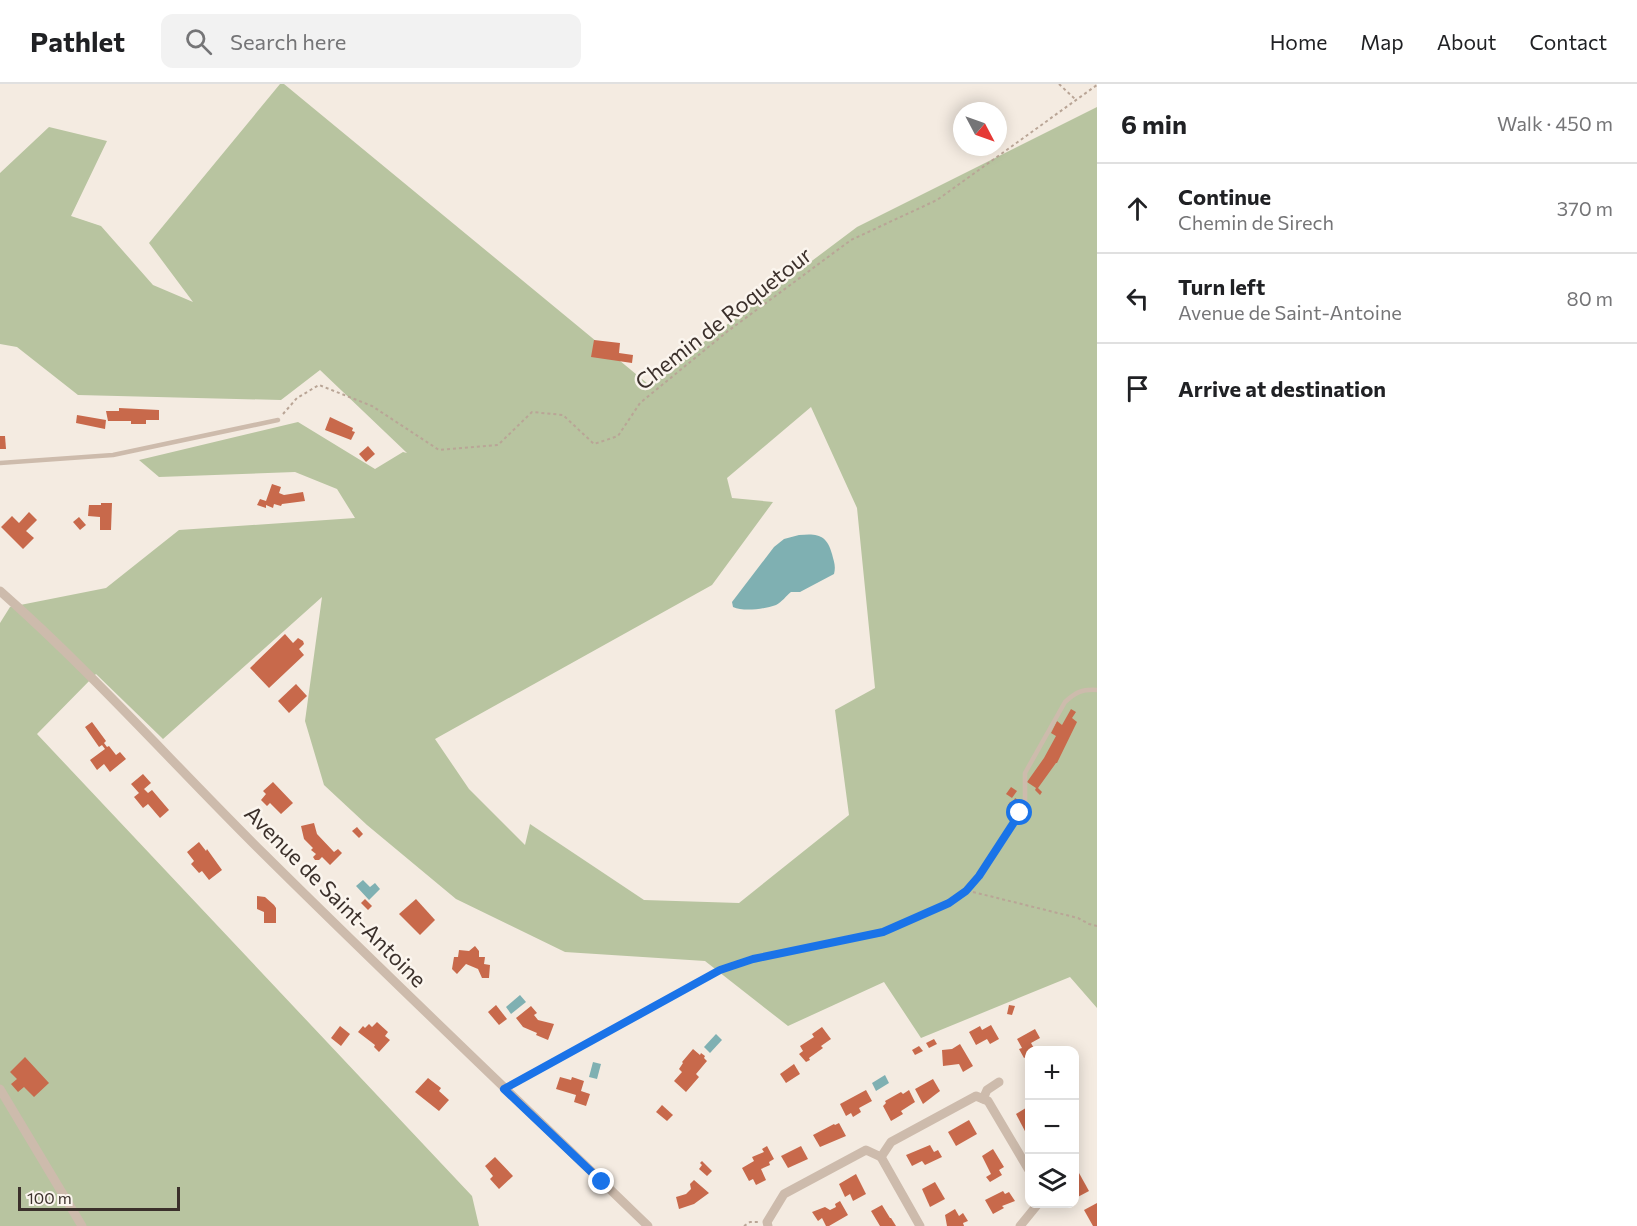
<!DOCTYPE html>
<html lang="en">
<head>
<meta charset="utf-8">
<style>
	body { margin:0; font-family:Commissioner,sans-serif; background:#f2f2f2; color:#202124 }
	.controls { position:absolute; right:18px; bottom:18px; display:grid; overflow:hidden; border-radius:12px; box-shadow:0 3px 15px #0003 }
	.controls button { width:54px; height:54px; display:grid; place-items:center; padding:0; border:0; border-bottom:2px solid #e0e0e0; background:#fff; color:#202124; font:30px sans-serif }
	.compass { position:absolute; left:953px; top:18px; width:54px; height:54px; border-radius:50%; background:#fff; box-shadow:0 3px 15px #0003; rotate:131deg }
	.scale { position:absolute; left:18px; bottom:15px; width:162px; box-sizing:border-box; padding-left:6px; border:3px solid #3b302b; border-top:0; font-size:16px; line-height:21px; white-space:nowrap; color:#3b302b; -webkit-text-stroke:4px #fbf5ee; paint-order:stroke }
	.stop { position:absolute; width:18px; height:18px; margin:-14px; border:4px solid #1a73e8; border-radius:50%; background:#fff }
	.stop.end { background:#1a73e8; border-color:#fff; box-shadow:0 2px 6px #0008 }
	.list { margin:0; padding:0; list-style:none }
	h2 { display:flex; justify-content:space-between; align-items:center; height:78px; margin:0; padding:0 24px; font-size:26px }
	h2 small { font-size:20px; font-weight:400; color:#757577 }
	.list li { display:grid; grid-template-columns:39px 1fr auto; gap:18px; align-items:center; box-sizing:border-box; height:90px; padding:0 24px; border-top:2px solid #e0e0e0 }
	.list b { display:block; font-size:22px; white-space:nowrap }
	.list p { margin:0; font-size:20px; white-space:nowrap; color:#757577 }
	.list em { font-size:20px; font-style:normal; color:#757577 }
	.icon { flex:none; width:33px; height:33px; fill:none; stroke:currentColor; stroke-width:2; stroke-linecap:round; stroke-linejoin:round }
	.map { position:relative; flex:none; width:1097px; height:1142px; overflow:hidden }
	header { display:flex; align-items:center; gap:36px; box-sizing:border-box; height:84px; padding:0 30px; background:#fff; border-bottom:2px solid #e0e0e0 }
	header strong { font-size:28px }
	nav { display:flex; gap:33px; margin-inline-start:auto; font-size:21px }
	.search { width:420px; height:54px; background:#f2f2f2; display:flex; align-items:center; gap:15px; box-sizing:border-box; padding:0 21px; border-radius:12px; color:#757577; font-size:22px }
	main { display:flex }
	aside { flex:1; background:#fff }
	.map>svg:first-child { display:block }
</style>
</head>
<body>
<header>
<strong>Pathlet</strong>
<div class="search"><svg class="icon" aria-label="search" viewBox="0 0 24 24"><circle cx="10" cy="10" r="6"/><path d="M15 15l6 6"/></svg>Search here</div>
<nav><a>Home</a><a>Map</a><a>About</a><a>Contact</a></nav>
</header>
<main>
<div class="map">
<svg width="1097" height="1142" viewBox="0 0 1097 1142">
	<rect width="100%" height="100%" fill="#f4ebe1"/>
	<path fill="#b8c4a0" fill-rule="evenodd" d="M280,0H284L648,300L857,143L1097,23V924L1070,893L921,954L884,898L788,942L705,877L565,868L456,815L367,741L324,701L305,637L322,513L163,655L96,590L37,650L472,1112L479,1142H0V539L10,523L106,504L179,446L355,434L337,405L295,388L159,393L139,376L298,338L375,385L403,368L407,369L320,286L281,316L78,311L17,263L0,260V89L49,43L107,57L71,132L101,142L153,201L193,218L149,159ZM811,323L857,424L875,604L835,626L849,731L739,819L644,816L530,740L525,761L469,705L435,655L712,501L773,418L732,414L727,394Z"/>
	<g fill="#7fb0b2">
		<path d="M799,451C818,449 827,451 832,470C834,478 836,482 834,490L800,508H791C786,512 782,518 776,521C764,525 744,528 733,523L732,518L774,463L784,455Z"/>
		<path d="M363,796L370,803L375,799L380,805L369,816L356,802Z"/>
		<path d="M520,911L526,918L511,930L506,923Z"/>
		<path d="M716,950L722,956L710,969L704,963Z"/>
		<path d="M593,978L601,980L597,995L589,993Z"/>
		<path d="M885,991L889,999L876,1007L872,999Z"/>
	</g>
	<g fill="#c8694b">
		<path d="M594,256L620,259L619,269L633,271L632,279L591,273Z"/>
		<path d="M119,324L159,326V336H146V340H131V337H108L106,327H119Z"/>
		<path d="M77,331L106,336L105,345L76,339Z"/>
		<path d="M330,333L353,344L352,347L355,348L351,356L325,346Z"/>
		<path d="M0,352H5L6,365H0Z"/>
		<path d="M368,362L375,370L366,378L359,370Z"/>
		<path d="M272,400L281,403L279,409L284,411L303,408L305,417L282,420L281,422L274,420L273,424L266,421V424L257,421L260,415L266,417Z"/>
		<path d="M101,419H112L111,446H100V433L88,432L89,421H101Z"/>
		<path d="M29,428L37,436L26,447L34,454L23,465L1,443L12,432L19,439Z"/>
		<path d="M79,433L86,441L80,446L73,438Z"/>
		<path d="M285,550L293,559L298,554L303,557L304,560L299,565L304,571L269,604L250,584Z"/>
		<path d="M296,600L307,612L289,629L278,617Z"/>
		<path d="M1071,625L1076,628L1072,634L1077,638L1057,679H1056L1038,704L1042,708L1040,711L1035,706L1036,704L1027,698L1044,674L1056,652L1051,649L1057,637L1062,641Z"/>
		<path d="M92,638L106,657L104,659L107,663L109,662L116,671L120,668L126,675L110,688L104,680L97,686L90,676L105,665L102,661L99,663L85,643Z"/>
		<path d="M143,690L151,699L144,705L148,709L152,706L169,726L160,734L148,720L143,724L134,713L139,709L131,700Z"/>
		<path d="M273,698L293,719L281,730L270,719L267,722L261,716L266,710L263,707Z"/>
		<path d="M1011,703L1017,707L1012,714L1006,710Z"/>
		<path d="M1015,714L1022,718L1013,733L1009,730L1012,723L1008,721L1010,718L1013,719Z"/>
		<path d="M314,739L317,750L334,768L338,765L342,769L330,781L322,773L319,776H315L313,773L316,770L311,766L313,764L304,755L301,742Z"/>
		<path d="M357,743L363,750L359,754L352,747Z"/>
		<path d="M199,758L206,767L207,765L222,786L209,796L202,787L199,789L191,780L194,777L187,768Z"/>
		<path d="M257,812L265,813L274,821L276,824V839H264V828L257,825Z"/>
		<path d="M365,815L372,822L368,826L361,819Z"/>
		<path d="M416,815L435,836L420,851L399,830Z"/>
		<path d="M475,862L479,867V873H485L484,880L490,881L489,894H482L478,885L466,880L457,890L452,885L454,873H458L459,866L469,867Z"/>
		<path d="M496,921L507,935L499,941L488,928Z"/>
		<path d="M1009,921L1015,922L1012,931L1007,930Z"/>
		<path d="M531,922L537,929L534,931L538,936L554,940L548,956L536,951L537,949L523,943L516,934Z"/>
		<path d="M377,938L388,948L385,952L390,956L379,968L374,963L375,961L358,948L363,942L365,944L369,940L372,943Z"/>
		<path d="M991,941L999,955L990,960L987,955L976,961L969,948L980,942L982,946Z"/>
		<path d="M340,942L350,950L341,962L331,954Z"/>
		<path d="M822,943L831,955L821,962L823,964L809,974L810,976L806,978L799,970L803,967L800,962L814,953L812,950Z"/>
		<path d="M1035,945L1040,954L1031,959L1035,966H1029V971L1024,974L1019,965L1022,964L1017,955Z"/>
		<path d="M934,955L937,960L929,964L926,959Z"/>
		<path d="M960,960L973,982L963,988L959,980L943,982L942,966L952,965Z"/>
		<path d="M919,962L923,967L915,971L912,966Z"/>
		<path d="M693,965L700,971L701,969L705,972L704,974L707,977L696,990L699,993L686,1008L674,997L682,988L679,985L683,979L682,978Z"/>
		<path d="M25,973L49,999L34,1013L24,1003L18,1008L11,1000L17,995L10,988Z"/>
		<path d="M794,980L800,990L786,999L780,990Z"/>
		<path d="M560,993L571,996L572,993L584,997L581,1007L590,1010L586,1022L574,1018L576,1011L556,1005Z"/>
		<path d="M428,994L441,1004L439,1007L449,1016L439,1027L415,1008Z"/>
		<path d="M933,995L940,1007L923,1020L915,1005Z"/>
		<path d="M866,1006L872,1017L859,1024L861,1028L853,1033L851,1029L846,1032L840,1020Z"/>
		<path d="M909,1006L915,1018L901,1027L903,1030L891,1037L883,1022L886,1019L885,1017L901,1008L903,1010Z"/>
		<path d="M662,1021L673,1031L667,1037L656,1028Z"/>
		<path d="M1029,1022V1050L1027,1051L1016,1030Z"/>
		<path d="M969,1036L977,1050L956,1062L948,1048Z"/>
		<path d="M839,1039L846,1052L820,1063L813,1051L834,1040L835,1041Z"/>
		<path d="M930,1061L934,1068L938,1066L942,1073L925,1081L922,1077L912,1082L906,1071Z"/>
		<path d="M767,1062L774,1075L769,1078L770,1081L761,1085L766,1096L756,1101L753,1095L749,1097L742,1084L754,1077L752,1073L764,1068L762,1065Z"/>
		<path d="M801,1062L808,1075L788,1084L781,1072Z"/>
		<path d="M993,1065L1004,1083L999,1086L1002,1091L990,1098L986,1093L991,1090L982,1072Z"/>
		<path d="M495,1073L513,1092L499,1105L490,1095L493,1092L485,1082Z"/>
		<path d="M702,1077L712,1087L707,1092L699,1085L702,1081L700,1079Z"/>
		<path d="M1079,1089L1089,1107L1074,1115V1091Z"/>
		<path d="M856,1090L866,1110L853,1117L850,1110L845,1113L839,1100Z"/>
		<path d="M694,1096L709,1109L694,1120L679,1125L676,1113L686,1110L691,1105L690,1100Z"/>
		<path d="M935,1098L945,1115L930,1123L922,1105Z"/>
		<path d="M1003,1107L1005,1110L1009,1108L1015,1117L1002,1122L1004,1124L993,1130L985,1116Z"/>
		<path d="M840,1117L848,1131L829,1142H826L822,1134L818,1137L812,1128L825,1123L830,1126L836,1123L835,1120Z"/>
		<path d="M1097,1119V1142H1093L1084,1126Z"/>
		<path d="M882,1121L890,1134H891L896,1142H880L871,1127Z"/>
		<path d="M955,1125L959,1132L963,1129L968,1137L963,1139L964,1142H947L945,1131Z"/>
	</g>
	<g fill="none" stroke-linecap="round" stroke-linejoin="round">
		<g stroke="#b9a596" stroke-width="2" stroke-dasharray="3 3" stroke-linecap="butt">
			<path d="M1059,0L1076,16"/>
			<path d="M283,330L297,314L319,301L372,322L439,366L498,361L532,328L563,331L594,360L618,352L640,319L728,247L851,156L937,116L1097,1"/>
			<path d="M973,808L1078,834L1089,840L1097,842"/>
			<path d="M744,1142L750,1138H758"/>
		</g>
		<g stroke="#cdbbac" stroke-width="4.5">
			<path d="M0,379L113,371L278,336"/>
			<path d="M506,1004L720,886L753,875L868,852L883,848L949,819L966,807L979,792L1020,729L1025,719V689L1065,618C1076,608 1082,605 1097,606"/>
		</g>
		<g stroke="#cdbbac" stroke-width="9">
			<path d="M0,507C93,589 176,683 265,771C391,896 520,1018 648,1142"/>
			<path d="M0,1005L82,1142"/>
			<path d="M983,1015L987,1006L999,998"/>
			<path d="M881,1073L920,1142"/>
			<path d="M768,1142L767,1138L784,1110L866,1066L881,1073L891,1058L976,1012L988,1017L1030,1088"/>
			<path d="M1020,1142L1038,1120"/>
		</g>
	</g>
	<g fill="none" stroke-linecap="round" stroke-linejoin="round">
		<path stroke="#1a73e8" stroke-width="8" d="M602,1098L504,1005L720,886L753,875L883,848L949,819L966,807L979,792L1020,729"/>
	</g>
	<g text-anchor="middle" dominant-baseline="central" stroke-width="5" stroke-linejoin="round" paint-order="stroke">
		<g font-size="22" fill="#3b302b" stroke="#fbf5ee">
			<text transform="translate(723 234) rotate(-38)">Chemin de Roquetour</text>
			<text transform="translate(336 812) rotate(45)">Avenue de Saint-Antoine</text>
		</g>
	</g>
</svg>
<div class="controls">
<button>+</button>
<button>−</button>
<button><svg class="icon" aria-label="layers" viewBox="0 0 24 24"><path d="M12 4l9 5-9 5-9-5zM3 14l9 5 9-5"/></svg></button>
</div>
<svg class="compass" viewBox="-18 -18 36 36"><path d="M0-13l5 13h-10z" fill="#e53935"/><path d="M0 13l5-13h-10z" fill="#757577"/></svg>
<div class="scale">100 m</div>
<div class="stop" style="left:1020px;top:729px"></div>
<div class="stop end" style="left:602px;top:1098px"></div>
</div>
<aside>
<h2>6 min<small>Walk · 450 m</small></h2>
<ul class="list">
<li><svg class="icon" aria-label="ahead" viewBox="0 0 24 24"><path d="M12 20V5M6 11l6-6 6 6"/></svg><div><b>Continue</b><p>Chemin de Sirech</p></div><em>370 m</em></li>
<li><svg class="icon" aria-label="left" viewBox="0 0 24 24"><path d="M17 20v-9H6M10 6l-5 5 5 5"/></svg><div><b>Turn left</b><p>Avenue de Saint-Antoine</p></div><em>80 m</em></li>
<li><svg class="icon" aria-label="arrive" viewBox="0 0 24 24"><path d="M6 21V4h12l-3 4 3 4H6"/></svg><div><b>Arrive at destination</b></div></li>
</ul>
</aside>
</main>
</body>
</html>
